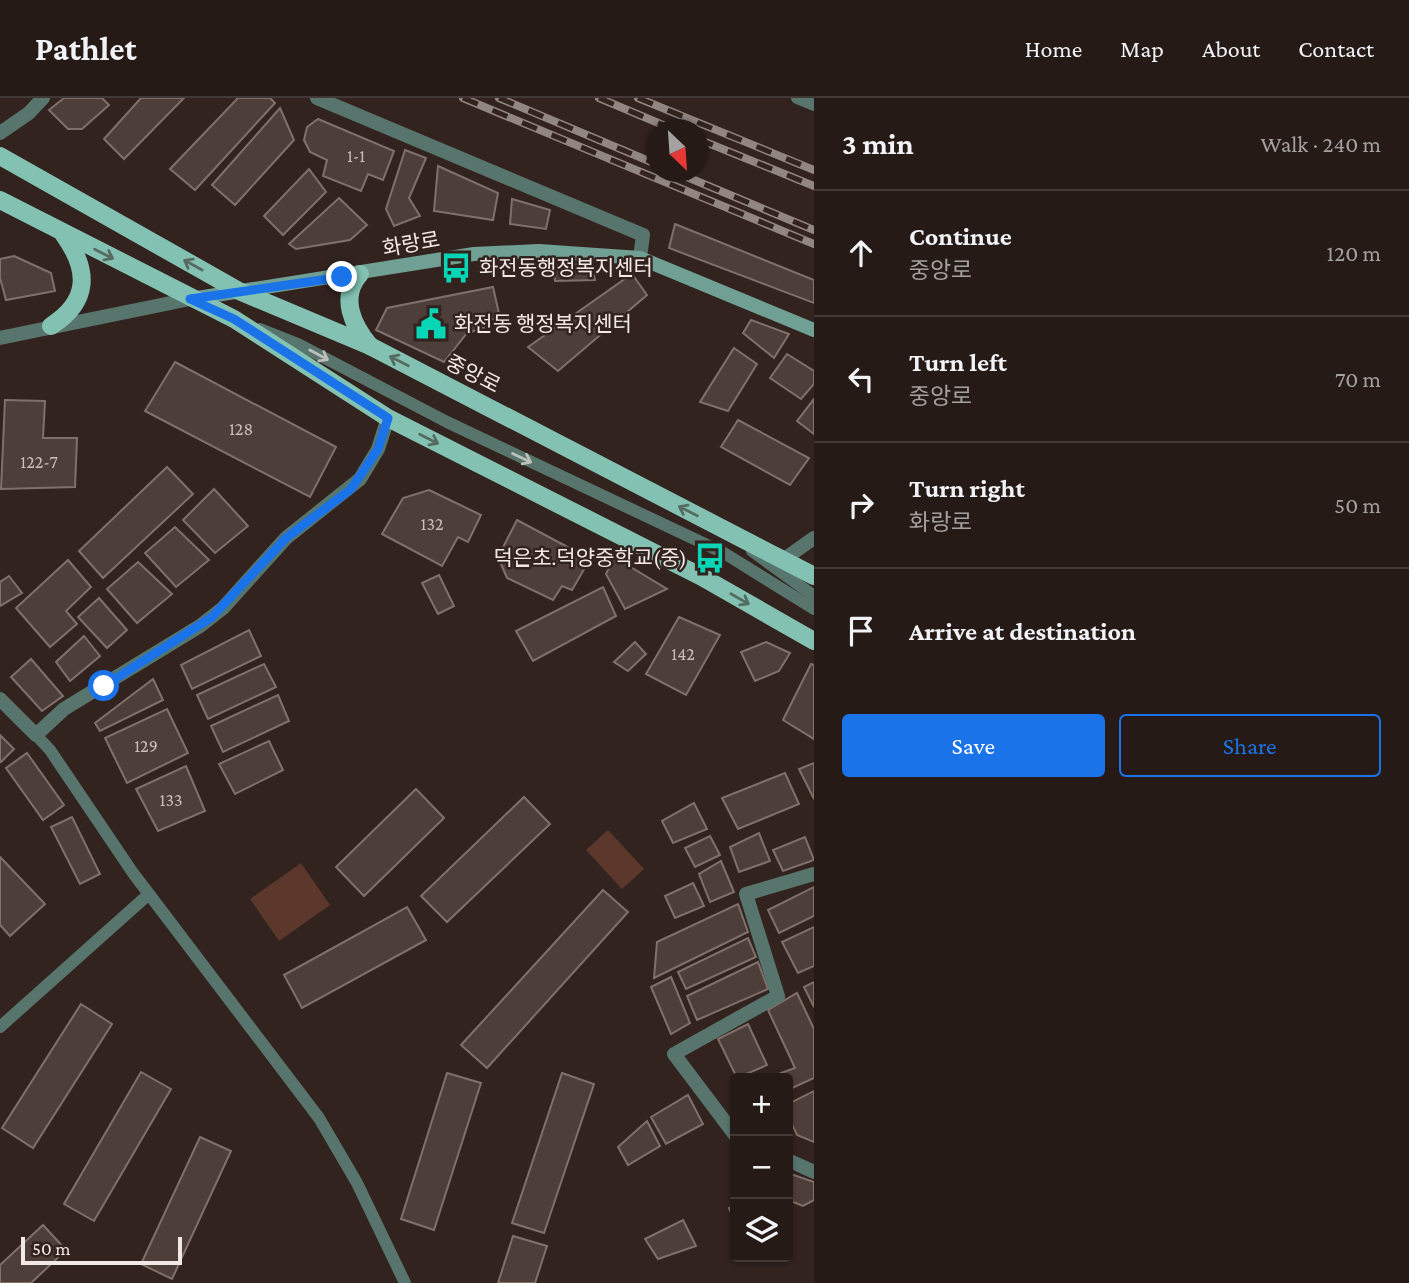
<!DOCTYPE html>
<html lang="en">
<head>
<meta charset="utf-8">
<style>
	body { margin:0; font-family:"Crimson Pro","Noto Sans KR",serif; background:#2e2320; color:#f1f3f6 }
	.controls { position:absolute; right:21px; bottom:21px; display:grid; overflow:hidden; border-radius:7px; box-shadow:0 2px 5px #0004 }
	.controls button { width:63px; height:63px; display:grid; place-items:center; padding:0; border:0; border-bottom:2px solid #423836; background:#261a17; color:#f1f3f6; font:35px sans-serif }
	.compass { position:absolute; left:646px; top:21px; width:63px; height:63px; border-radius:50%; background:#261a17; box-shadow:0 2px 5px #0004; rotate:155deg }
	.scale { position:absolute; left:21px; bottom:18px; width:161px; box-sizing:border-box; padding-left:7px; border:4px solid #f2e8e5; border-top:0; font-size:19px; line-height:24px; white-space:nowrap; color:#f2e8e5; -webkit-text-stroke:5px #32231f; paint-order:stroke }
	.stop { position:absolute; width:21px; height:21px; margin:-16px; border:5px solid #1a73e8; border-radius:50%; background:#fff }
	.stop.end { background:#1a73e8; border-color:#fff; box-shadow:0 2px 7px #0008 }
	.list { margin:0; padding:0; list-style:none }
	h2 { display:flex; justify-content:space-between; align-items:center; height:91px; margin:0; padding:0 28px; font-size:30px }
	h2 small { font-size:23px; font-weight:400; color:#a4a1a1 }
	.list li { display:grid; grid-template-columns:46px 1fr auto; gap:21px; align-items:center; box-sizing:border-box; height:126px; padding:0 28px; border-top:2px solid #423836 }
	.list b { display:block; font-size:26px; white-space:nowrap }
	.list p { margin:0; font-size:23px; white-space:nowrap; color:#a4a1a1 }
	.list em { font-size:23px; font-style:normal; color:#a4a1a1 }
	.actions { display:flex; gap:14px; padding:21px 28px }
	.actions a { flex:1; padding:16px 0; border:2px solid #1a73e8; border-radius:7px; text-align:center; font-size:24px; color:#1a73e8 }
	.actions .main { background:#1a73e8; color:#fff }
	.icon { flex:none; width:38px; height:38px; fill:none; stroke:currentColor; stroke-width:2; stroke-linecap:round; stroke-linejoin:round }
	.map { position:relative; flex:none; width:814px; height:1185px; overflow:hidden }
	header { display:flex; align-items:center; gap:42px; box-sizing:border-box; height:98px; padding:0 35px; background:#261a17; border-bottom:2px solid #423836 }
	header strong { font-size:33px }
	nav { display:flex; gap:38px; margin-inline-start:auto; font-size:24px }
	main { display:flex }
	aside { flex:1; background:#261a17 }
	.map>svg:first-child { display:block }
</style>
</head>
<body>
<header>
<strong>Pathlet</strong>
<nav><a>Home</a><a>Map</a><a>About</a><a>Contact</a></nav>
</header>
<main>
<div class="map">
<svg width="814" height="1185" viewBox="0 0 814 1185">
	<rect width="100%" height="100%" fill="#32231f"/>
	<g fill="#5c372c">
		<path d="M608,732L644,771L622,791L586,752Z"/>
		<path d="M301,765L330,807L279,843L250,801Z"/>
	</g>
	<g fill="#4e3e39" stroke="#81706a" stroke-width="2">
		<path d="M64,0H102L109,7L82,31H68L49,12Z"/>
		<path d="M141,0H184L124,61L104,41Z"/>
		<path d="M238,0H270L275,5L195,92L170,71Z"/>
		<path d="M280,10L294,42L235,107L212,87Z"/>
		<path d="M318,21L394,53L383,82L368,76L361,93L323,78L327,62L310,54L304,42L307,29Z"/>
		<path d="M405,52L426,60L409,100L420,118L394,128L386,111Z"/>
		<path d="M438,68L498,95L493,122L434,113Z"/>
		<path d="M309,71L326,94L283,137L264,118Z"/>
		<path d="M339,100L367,127L350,142L296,151L289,146Z"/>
		<path d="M512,101L550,112L546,131L510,126Z"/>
		<path d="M675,126L814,182V205L669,150Z"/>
		<path d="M14,158L51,175L55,193L6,202L0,180V161Z"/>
		<path d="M591,165L595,182L555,183L553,168Z"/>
		<path d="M632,176L647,197L558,273L528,249Z"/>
		<path d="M493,189L500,220L483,223L484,230L467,235L444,264L376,232L387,210Z"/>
		<path d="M751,222L789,236L774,260L743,235Z"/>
		<path d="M734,250L757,266L728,313L700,304Z"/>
		<path d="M787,256L814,273V286L801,301L770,280Z"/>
		<path d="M175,264L336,349L310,399L145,313Z"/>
		<path d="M814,301V336L797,323Z"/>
		<path d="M5,302L45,303L43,340H77L75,389L1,391Z"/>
		<path d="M738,322L809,360L790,387L721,349Z"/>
		<path d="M167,369L193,396L103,480L79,453Z"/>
		<path d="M214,391L248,428L215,455L183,422Z"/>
		<path d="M429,392L481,417L468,444L458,439L442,468L382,436L403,400Z"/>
		<path d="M517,422L590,461L572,492L562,488L553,502L507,480L498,459Z"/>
		<path d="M175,429L209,462L176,489L145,455Z"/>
		<path d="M614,459L667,491L625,511L606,476Z"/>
		<path d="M68,462L91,489L66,513L77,526L50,549L16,510Z"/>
		<path d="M138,464L172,496L137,525L107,491Z"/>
		<path d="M439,477L454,508L438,516L422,485Z"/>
		<path d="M9,478L22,495L0,508V484Z"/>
		<path d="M603,489L616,518L533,563L516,533Z"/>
		<path d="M99,500L127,532L107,550L78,519Z"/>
		<path d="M679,519L720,537L686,597L646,576Z"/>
		<path d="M249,532L261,558L192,591L181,567Z"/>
		<path d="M84,538L100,558L70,583L56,564Z"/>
		<path d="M635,544L646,556L628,573L614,564Z"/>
		<path d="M766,544L790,555L779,573L755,583L741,554Z"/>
		<path d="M31,561L63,598L42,613L11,579Z"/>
		<path d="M264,566L276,589L208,621L197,597Z"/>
		<path d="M811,566L814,567V641L783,622Z"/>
		<path d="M153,581L163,602L100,633L95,625Z"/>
		<path d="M278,597L289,623L223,654L211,628Z"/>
		<path d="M167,611L188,655L127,685L105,640Z"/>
		<path d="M0,637L14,651L1,664L0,663Z"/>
		<path d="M269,643L283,672L235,696L219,666Z"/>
		<path d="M27,655L64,707L43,722L6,670Z"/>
		<path d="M814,665V701L799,671Z"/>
		<path d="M186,668L205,713L158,733L136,691Z"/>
		<path d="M785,675L799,706L738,731L722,700Z"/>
		<path d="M416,691L444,720L364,798L336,769Z"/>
		<path d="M524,699L550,726L447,824L421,798Z"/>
		<path d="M694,705L707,731L673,745L662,723Z"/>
		<path d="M72,719L100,776L80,786L51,729Z"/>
		<path d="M759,735L770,763L739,774L730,749Z"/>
		<path d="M710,738L720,757L695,769L685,750Z"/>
		<path d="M805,739L814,762L783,773L773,752Z"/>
		<path d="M0,759L45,806L10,838L0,827Z"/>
		<path d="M721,763L734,794L710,804L699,776Z"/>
		<path d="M693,785L704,808L675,820L665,798Z"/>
		<path d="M814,789V818L779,835L768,812Z"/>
		<path d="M603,792L628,814L487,970L461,947Z"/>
		<path d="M738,806L748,834L654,880L657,844Z"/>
		<path d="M407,809L426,842L302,910L284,877Z"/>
		<path d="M814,829V868L798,875L782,844Z"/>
		<path d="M748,840L756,859L686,891L678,874Z"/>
		<path d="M758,864L768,891L697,922L687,898Z"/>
		<path d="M671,879L690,925L671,936L651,889Z"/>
		<path d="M814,884V909L804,889Z"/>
		<path d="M797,895L814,931V980L790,991L788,980L781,975L795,970L768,912Z"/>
		<path d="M81,906L112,926L33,1050L2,1030Z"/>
		<path d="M748,926L767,967L737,980L718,941Z"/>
		<path d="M141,974L171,991L94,1123L64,1106Z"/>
		<path d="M447,975L481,985L434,1132L401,1121Z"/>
		<path d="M562,975L594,986L544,1135L512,1125Z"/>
		<path d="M814,993V1044L797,1037L788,1018V1006Z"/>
		<path d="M688,997L703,1026L666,1046L651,1019Z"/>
		<path d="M647,1023L660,1048L628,1067L618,1049Z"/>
		<path d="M200,1039L231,1053L172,1181L141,1166Z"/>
		<path d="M788,1075L814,1084V1102L803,1108L788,1102Z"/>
		<path d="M735,1106V1124L729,1110Z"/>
		<path d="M683,1122L696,1148L658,1161L645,1141Z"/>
		<path d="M43,1127L66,1152L31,1185H0V1167Z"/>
		<path d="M513,1138L547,1148L535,1185H498Z"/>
	</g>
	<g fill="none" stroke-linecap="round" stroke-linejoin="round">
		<g stroke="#57746d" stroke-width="12">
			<path d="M797,0L814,7"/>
			<path d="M260,231L298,246L447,324L724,455L814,511"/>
			<path d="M752,453L814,498"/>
			<path d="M36,637L50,652L133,775L319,1020L357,1085L405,1185"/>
			<path d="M0,929L149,796"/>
		</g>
		<g stroke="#57746d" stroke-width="14">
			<path d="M317,0L643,137L640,160"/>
			<path d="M0,35L29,15L43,0"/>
			<path d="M0,240L190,201"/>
			<path d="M783,462L814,440"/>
			<path d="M0,601L36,637L64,611L200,528L223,510L286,440L360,381L378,351L388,320"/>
			<path d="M735,1037L674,956L778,898L746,796L814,776"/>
			<path d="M788,1062L814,1074"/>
		</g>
		<path stroke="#70a094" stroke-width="14" d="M191,201L474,156L539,153L640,160L814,232"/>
		<g stroke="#83c2b2" stroke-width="18">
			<path d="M0,58L239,193L370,248L814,478"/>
			<path d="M0,102L234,221L388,320L702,479L814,543"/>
			<path d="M360,176C339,199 353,228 370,248"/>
			<path d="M51,228C90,203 89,172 64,137"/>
		</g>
		<g stroke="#928682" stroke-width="8">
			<g id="rail">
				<path d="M463,0L814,146"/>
				<path d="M499,0L656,66"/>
				<path d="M599,0L675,32"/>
				<path d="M638,0L814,72"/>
				<path d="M698,41L814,88"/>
				<path d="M675,74L814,132"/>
			</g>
		</g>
		<use href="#rail" stroke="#32231f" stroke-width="5" stroke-dasharray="16" stroke-linecap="butt"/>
	</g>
	<defs><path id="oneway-shaft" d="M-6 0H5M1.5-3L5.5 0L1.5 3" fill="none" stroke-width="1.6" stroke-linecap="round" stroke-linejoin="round" transform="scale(1.75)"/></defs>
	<g stroke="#566b61">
		<use href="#oneway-shaft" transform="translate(104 156) rotate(27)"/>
		<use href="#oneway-shaft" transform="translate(193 167) rotate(-151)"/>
		<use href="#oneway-shaft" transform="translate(399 263) rotate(-153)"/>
		<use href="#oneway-shaft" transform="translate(429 341) rotate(27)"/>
		<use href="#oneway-shaft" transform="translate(688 413) rotate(-153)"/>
		<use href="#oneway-shaft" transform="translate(740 501) rotate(30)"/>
	</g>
	<g stroke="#bcbfbb">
		<use href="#oneway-shaft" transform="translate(319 257) rotate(28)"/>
		<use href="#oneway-shaft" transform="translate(522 360) rotate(25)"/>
	</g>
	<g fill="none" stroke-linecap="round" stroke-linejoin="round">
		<path stroke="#1a73e8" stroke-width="9" d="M104,588L212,519L286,440L351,391L378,351L388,320L234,221L190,201L342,179"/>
	</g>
	<defs>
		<g id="bus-bare" transform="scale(2.415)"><path d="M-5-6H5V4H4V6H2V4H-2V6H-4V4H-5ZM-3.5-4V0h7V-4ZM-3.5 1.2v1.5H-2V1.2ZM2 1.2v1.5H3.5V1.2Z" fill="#06d5b6" stroke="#32231f" stroke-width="2.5" paint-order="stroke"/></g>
		<g id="civic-bare" transform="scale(2.415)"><path d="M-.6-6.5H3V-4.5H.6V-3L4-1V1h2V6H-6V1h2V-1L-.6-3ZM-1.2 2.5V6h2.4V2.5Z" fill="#06d5b6" stroke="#32231f" stroke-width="2.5" paint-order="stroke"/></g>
	</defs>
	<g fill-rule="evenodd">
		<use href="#bus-bare" x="456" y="170"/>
		<use href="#civic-bare" x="431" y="226"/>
		<use href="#bus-bare" x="710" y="460"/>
	</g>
	<g text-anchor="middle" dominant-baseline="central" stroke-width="5" stroke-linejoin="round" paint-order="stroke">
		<g font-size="18" fill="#c9beba">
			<text x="356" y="58">1-1</text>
			<text x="241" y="331">128</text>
			<text x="39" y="364">122-7</text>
			<text x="432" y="426">132</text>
			<text x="683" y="556">142</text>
			<text x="146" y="648">129</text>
			<text x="171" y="702">133</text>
		</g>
		<g font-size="21" fill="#f2e8e5" stroke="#32231f">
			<text transform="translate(411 146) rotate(-10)">화랑로</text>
			<text transform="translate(473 276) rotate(27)">중앙로</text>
		</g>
		<g font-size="21" fill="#f2e8e5" stroke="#32231f" text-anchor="start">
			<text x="479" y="170">화전동행정복지센터</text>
			<text x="454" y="226">화전동 행정복지센터</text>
			<text x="687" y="460" text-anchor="end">덕은초.덕양중학교(중)</text>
		</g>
	</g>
</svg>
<div class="controls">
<button>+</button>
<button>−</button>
<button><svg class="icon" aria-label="layers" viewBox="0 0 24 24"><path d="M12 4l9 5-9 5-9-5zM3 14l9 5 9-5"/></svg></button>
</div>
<svg class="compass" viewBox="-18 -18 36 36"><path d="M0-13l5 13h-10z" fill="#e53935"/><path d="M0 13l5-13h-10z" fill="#a4a1a1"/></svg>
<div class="scale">50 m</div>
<div class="stop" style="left:104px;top:588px"></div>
<div class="stop end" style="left:342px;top:179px"></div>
</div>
<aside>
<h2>3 min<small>Walk · 240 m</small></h2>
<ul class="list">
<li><svg class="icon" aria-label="ahead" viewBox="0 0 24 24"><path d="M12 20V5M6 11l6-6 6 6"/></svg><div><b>Continue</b><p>중앙로</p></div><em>120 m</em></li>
<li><svg class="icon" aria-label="left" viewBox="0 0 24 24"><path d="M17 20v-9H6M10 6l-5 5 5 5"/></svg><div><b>Turn left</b><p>중앙로</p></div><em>70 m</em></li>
<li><svg class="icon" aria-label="right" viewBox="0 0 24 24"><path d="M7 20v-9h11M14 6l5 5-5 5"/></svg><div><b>Turn right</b><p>화랑로</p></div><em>50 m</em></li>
<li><svg class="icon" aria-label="arrive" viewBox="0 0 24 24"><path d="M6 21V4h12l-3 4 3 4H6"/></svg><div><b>Arrive at destination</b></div></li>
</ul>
<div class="actions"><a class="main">Save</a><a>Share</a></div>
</aside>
</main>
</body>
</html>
